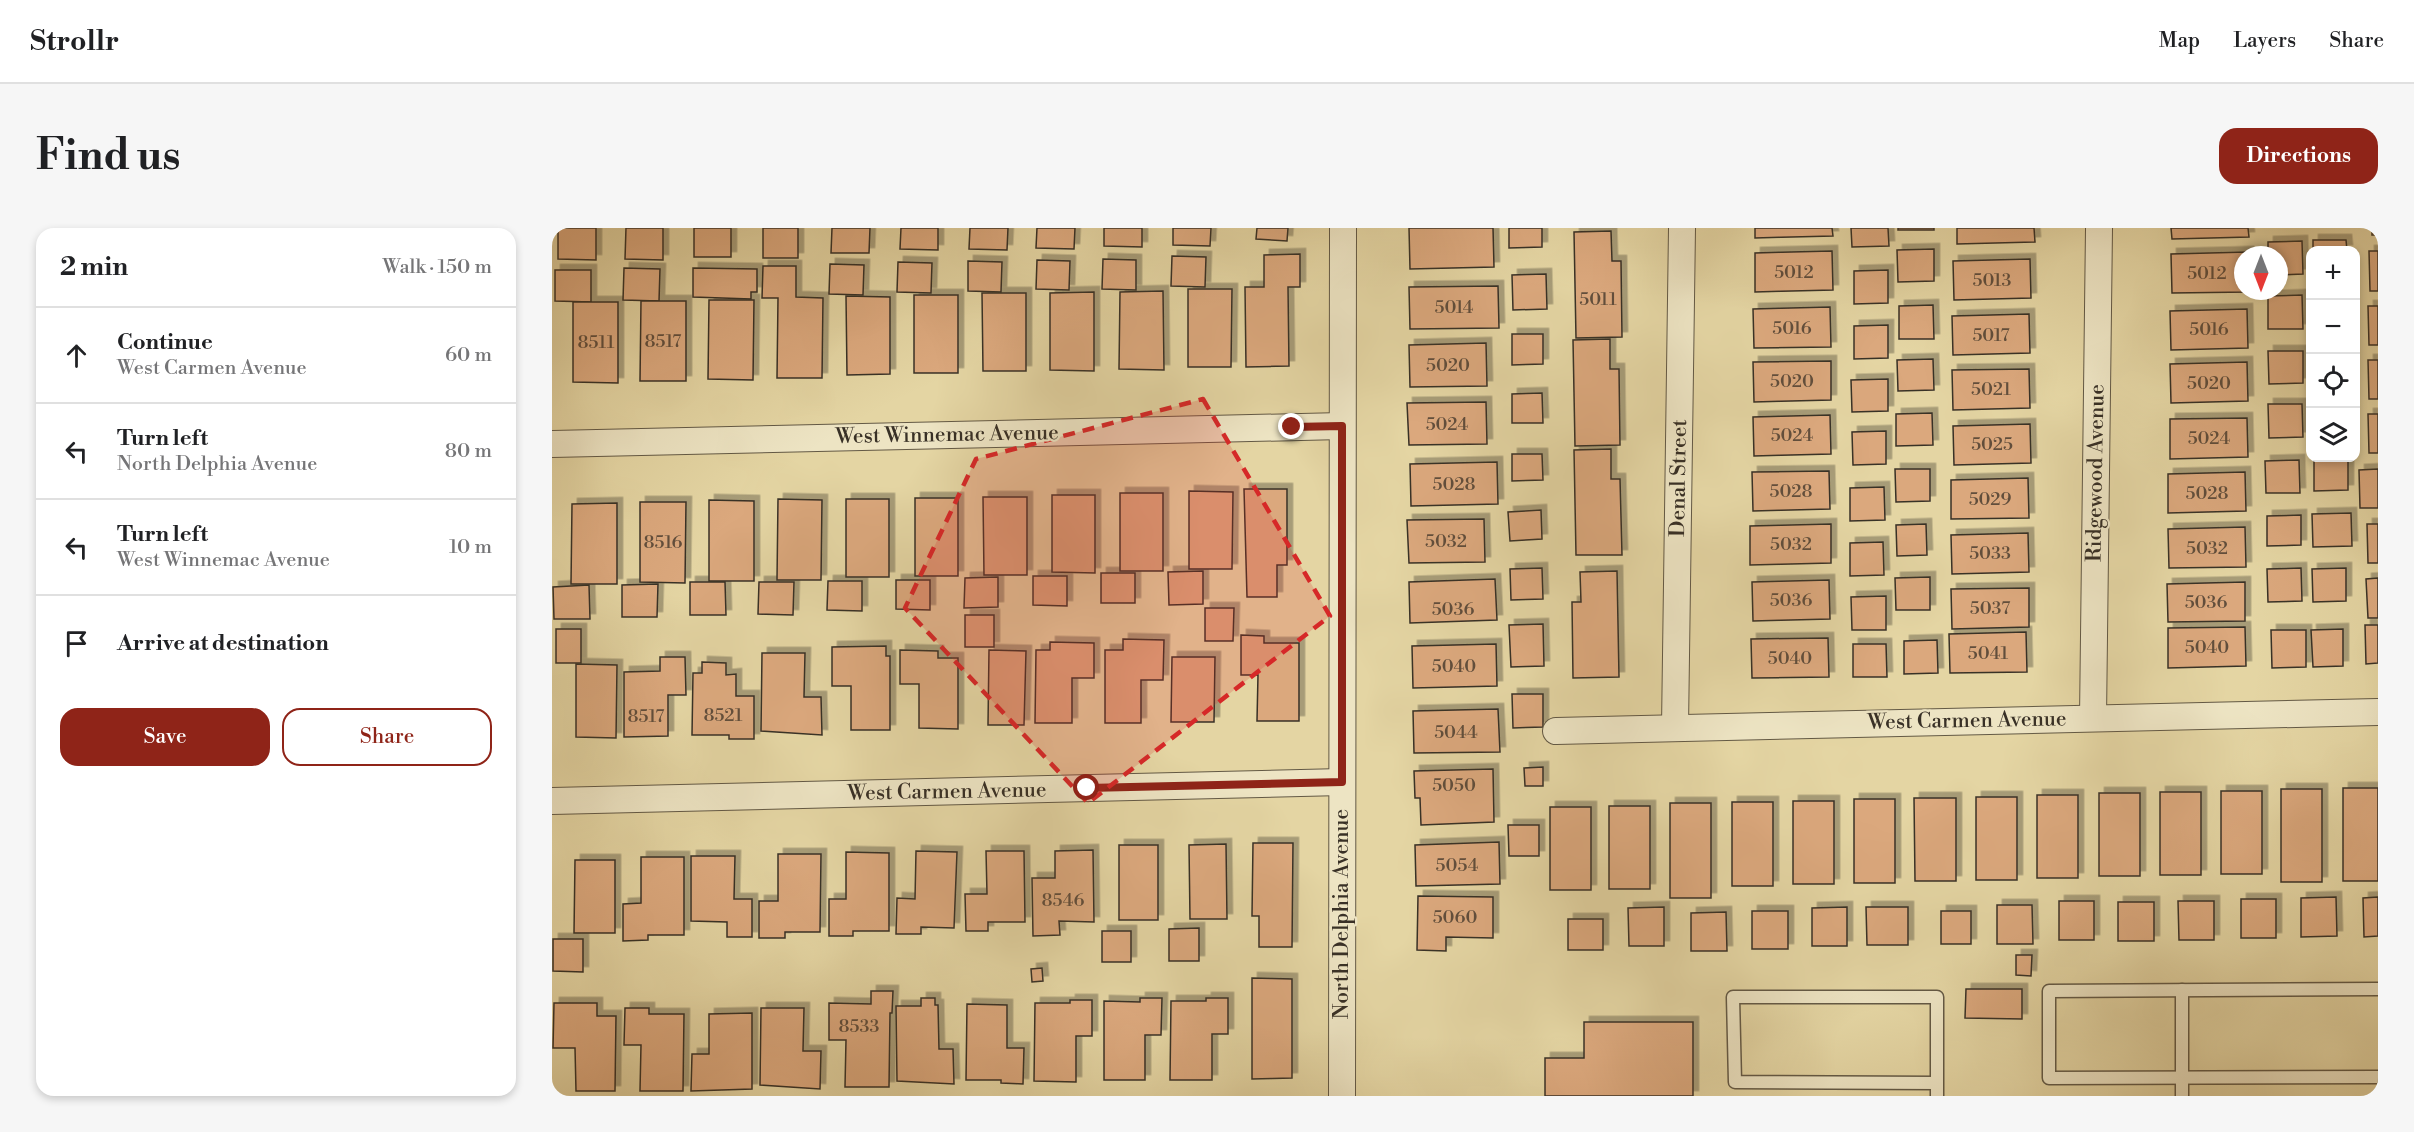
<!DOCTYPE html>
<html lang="en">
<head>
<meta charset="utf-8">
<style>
	body { margin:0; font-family:"Libre Bodoni",serif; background:#f6f6f6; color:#202124 }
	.controls { position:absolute; right:18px; top:18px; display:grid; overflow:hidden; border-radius:12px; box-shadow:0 3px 9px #0003 }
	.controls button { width:54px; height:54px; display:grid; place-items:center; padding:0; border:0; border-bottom:2px solid #e0e0e0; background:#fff; color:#202124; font:30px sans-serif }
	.compass { position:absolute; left:1682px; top:18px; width:54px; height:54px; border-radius:50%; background:#fff; box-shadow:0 3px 9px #0003; rotate:180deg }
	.stop { position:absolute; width:18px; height:18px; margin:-14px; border:4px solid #8f2418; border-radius:50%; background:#fff }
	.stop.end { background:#8f2418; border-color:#fff; box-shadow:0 2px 6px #0008 }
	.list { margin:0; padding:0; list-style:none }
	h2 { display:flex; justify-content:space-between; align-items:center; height:78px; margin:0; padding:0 24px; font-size:26px }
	h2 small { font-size:20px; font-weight:400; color:#757577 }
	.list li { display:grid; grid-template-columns:39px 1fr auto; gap:18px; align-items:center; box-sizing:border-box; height:96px; padding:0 24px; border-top:2px solid #e0e0e0 }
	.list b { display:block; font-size:22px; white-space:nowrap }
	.list p { margin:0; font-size:20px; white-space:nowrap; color:#757577 }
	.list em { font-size:20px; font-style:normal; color:#757577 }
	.actions { display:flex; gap:12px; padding:18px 24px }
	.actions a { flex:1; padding:14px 0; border:2px solid #8f2418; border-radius:18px; text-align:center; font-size:21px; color:#8f2418 }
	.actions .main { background:#8f2418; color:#fff }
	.icon { flex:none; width:33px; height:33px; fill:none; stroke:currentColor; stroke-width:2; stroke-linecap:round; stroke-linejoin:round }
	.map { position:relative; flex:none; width:1826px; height:868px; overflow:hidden; border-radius:18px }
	header { display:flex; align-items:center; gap:36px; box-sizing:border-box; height:84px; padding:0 30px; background:#fff; border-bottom:2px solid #e0e0e0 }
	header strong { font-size:28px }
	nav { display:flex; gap:33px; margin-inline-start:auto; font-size:21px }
	.intro { display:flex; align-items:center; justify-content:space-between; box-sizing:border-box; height:144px; padding:0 36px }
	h1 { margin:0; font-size:42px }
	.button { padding:15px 27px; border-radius:18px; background:#8f2418; color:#fff; font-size:21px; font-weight:700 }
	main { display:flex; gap:36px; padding:0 36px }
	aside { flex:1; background:#fff; border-radius:18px; box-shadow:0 3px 9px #0003 }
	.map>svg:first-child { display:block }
</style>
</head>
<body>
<header>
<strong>Strollr</strong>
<nav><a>Map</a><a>Layers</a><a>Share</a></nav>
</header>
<div class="intro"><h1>Find us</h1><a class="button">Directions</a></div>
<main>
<aside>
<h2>2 min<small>Walk · 150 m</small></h2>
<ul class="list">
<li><svg class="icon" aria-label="ahead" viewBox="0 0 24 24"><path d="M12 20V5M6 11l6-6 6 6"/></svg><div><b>Continue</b><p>West Carmen Avenue</p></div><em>60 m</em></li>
<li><svg class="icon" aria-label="left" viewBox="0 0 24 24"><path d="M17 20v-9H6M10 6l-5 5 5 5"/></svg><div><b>Turn left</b><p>North Delphia Avenue</p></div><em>80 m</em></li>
<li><svg class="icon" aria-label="left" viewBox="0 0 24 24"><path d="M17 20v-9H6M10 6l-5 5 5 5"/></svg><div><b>Turn left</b><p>West Winnemac Avenue</p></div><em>10 m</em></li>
<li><svg class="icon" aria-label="arrive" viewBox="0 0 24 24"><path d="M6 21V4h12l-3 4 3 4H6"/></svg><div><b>Arrive at destination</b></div></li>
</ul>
<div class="actions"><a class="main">Save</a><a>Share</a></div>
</aside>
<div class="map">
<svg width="1826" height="868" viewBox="0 0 1826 868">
	<defs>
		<filter id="shadow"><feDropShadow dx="5.5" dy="-5.5" stdDeviation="0" flood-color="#0004"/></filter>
	</defs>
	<rect width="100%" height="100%" fill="#e4d5a3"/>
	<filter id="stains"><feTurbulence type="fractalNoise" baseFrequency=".00333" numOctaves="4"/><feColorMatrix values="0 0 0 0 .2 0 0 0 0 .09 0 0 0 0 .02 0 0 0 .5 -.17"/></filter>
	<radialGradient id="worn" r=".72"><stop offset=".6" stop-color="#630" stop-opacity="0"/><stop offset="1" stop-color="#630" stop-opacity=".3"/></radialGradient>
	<g fill="#dba87d" stroke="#383026" stroke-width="1.5" filter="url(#shadow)">
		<path d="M6,0H44V32L6,31Z"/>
		<path d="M74,0H111V32L73,31Z"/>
		<rect x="142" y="0" width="37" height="29"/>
		<rect x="211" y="0" width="35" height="30"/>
		<path d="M280,0H318L317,25H279Z"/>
		<path d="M349,0H386V22L348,21Z"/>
		<path d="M418,0H456L455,22L417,21Z"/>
		<path d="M485,0H523L522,21L484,20Z"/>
		<path d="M552,0H590V19L552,18Z"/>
		<path d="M621,0H659L658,18L621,17Z"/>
		<path d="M705,0H736L735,13L704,11Z"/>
		<path d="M857,0H941L942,39L858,41Z"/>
		<path d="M957,0H990V19L957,20Z"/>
		<path d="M1203,0H1280L1281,8L1203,10Z"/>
		<path d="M1299,0H1336L1337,18L1300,19Z"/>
		<rect x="1346" y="0" width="36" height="2"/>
		<path d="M1405,0H1482L1483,14L1405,16Z"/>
		<path d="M1619,0H1696L1697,9L1620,11Z"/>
		<rect x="1820" y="0" width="6" height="7"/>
		<path d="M1059,3L1060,33H1069L1070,109L1024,110L1022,4Z"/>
		<path d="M1761,12H1794L1795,22H1761Z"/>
		<path d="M1750,13L1751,46L1727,47V27H1716V14Z"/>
		<path d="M1382,21V53L1346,54L1345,22Z"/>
		<path d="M1280,23L1281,62L1203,64V25Z"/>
		<path d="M1817,23H1826V63H1818Z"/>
		<path d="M1696,24V27H1691V63L1697,64L1620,65L1619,26Z"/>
		<path d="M748,26V59H736L737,138L694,139L693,59H712V27Z"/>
		<path d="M620,28L654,29L653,59L619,58Z"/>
		<path d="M551,31L584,32V62L550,61Z"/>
		<path d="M1478,31L1479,70L1402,72L1401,33Z"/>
		<path d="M485,32L518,33L517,62L484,61Z"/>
		<path d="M416,33L450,34L449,64L416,63Z"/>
		<path d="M346,34L380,35L379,65L345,64Z"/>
		<path d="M278,36L312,37L311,67L277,66Z"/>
		<path d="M211,38H244V69L271,70L270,150H225L226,70H210Z"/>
		<path d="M72,40L108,41L107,73L71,72Z"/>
		<path d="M141,40L205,41V64H199V71L141,69Z"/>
		<path d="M3,42H39V74L3,73Z"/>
		<path d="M1336,42V75L1302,76V43Z"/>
		<path d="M994,46L995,81L961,82L960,47Z"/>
		<path d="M946,58L947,100L858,101L857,59Z"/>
		<path d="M636,61H680L679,139H636Z"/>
		<path d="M611,63L612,142L567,141L568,64Z"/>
		<path d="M542,64V143L498,142V65Z"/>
		<path d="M430,65H474V143H431Z"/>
		<rect x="362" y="67" width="44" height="78"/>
		<path d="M1750,67L1751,101H1716V68Z"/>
		<path d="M294,68L338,69V146L295,147Z"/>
		<path d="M157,72H202L201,152L156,151Z"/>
		<path d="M89,73H134V153H88Z"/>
		<path d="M21,74H66V155L21,154Z"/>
		<path d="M1381,77L1382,111H1347V78Z"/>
		<path d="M1816,78H1826V117H1817Z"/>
		<path d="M1278,79L1279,119L1202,120L1201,81Z"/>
		<path d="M1695,81L1696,120L1619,122L1618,83Z"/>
		<path d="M1477,86L1478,125L1401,127L1400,88Z"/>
		<path d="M1336,97V130L1302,131V98Z"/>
		<path d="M960,106H991V136L960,137Z"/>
		<path d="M1058,111V141H1067L1068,217L1023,218L1021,112Z"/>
		<path d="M934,115L935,158L858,159L857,117Z"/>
		<path d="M1716,123H1751V155L1717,156Z"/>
		<path d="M1381,131L1382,162L1346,163L1345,132Z"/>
		<path d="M1816,132H1826V171H1817Z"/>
		<path d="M1279,133V172L1202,174L1201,134Z"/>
		<path d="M1695,134L1696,173L1619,175L1618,136Z"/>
		<path d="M1477,141L1478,180L1401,182L1400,142Z"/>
		<path d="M1336,151V183L1300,184L1299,152Z"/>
		<path d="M990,165L991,195H960V166Z"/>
		<path d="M934,174L935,216L857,217L855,175Z"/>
		<path d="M1716,176H1750L1751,209L1717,210Z"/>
		<path d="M1380,185L1381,217L1344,218V186Z"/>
		<path d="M1816,186H1826V225H1817Z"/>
		<path d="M1278,187L1279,226L1202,228L1201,189Z"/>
		<path d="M1695,190L1696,229L1618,231V191Z"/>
		<path d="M1478,196L1479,235L1402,237L1401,198Z"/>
		<path d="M1334,203V236L1301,237L1300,204Z"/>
		<path d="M1059,221V251H1068L1070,327H1024L1022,222Z"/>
		<path d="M960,226H990L991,252L960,253Z"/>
		<path d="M1762,230H1796V262L1762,263Z"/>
		<path d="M1747,232L1748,265H1714L1713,233Z"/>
		<path d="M945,234L946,276L859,278L858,236Z"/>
		<path d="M1343,241H1378V273L1344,274Z"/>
		<path d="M1826,241V280H1808L1807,242Z"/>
		<path d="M1277,243L1278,281L1201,283L1200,244Z"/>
		<path d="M1693,244L1694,283L1616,285V246Z"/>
		<path d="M1476,250L1477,290L1399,291V252Z"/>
		<path d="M1332,259L1333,292L1298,293V260Z"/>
		<path d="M692,261H735V337H725V369H695Z"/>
		<path d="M637,263L681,264L680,341H637Z"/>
		<rect x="568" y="265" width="43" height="78"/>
		<path d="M500,267H543V345L500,344Z"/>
		<path d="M431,269H475V347H432Z"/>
		<rect x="363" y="270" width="43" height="78"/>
		<path d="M226,271L270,272L269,352H225Z"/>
		<rect x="294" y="271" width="43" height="78"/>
		<path d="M157,272L202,273V353H157Z"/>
		<path d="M88,274H134L133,355L88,354Z"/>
		<path d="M65,275V356H19L20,276Z"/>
		<path d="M989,282L990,311L958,313L956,284Z"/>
		<path d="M1799,285L1800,318L1761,319L1760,286Z"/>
		<path d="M1749,287V317L1715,318V288Z"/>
		<path d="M932,291L933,334L857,335L855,292Z"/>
		<path d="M1279,296V335L1198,337V298Z"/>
		<path d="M1374,296L1375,327L1345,328L1344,297Z"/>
		<path d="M1815,296H1826V335H1816Z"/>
		<path d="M1693,299L1694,339L1617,340L1616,301Z"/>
		<path d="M1476,305L1477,344L1400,346L1399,307Z"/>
		<path d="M1331,314L1332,347L1298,348V315Z"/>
		<path d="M990,340L991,371L959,372L958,341Z"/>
		<path d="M1749,340L1750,373L1716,374L1715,341Z"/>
		<path d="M1794,340V373L1761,374L1760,341Z"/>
		<path d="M651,343V376L617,377L616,344Z"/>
		<path d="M1065,343L1067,449L1021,450L1020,374H1029L1028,344Z"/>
		<rect x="549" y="345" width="34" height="30"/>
		<path d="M481,348H515V378L481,377Z"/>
		<path d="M446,349V379L412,380L413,350Z"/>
		<path d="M1378,349V382H1344L1343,350Z"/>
		<path d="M1826,350V390H1816L1814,351Z"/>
		<path d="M943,351L945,392L858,395L857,354Z"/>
		<path d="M344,352H378V382L344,381Z"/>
		<path d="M1277,352L1278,391L1201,393L1200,354Z"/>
		<path d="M276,353H310V383L275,382Z"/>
		<path d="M138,354H173L174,387H138Z"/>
		<path d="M207,354H242L241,387L206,386Z"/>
		<path d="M1693,354V393L1616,394L1615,356Z"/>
		<path d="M106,356L105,389H70V357Z"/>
		<path d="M37,357L38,391H2L1,359Z"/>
		<path d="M1477,360V399L1400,401L1399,361Z"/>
		<path d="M1334,368V402H1300L1299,369Z"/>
		<path d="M653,380H682L681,413H653Z"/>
		<rect x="413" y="387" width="29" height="32"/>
		<path d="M991,396L992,438L959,439L957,397Z"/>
		<path d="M1813,397H1826V435L1814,436Z"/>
		<path d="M1693,399L1694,438L1616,440V400Z"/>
		<rect x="4" y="401" width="25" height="34"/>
		<path d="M1791,401V438L1761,439L1759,402Z"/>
		<path d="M1719,402H1754V439L1720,440Z"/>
		<path d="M1474,404L1475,444L1398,445L1397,406Z"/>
		<path d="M689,407L712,408V415H747V493H705L706,447H689Z"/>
		<path d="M1276,410L1277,449L1200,450L1199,411Z"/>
		<path d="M571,411L612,412L611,452H589V495H553V422H571Z"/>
		<path d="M1385,412L1386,445L1352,446V413Z"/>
		<path d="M498,414L542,415V450H520V495H483L484,422H498Z"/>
		<path d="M944,416L945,458L861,460L860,418Z"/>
		<path d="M1301,416H1334L1335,449H1301Z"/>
		<path d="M334,418V428H338V502H299V458H280V419Z"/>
		<path d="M348,422L386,423V430H406V501L367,500V456H348Z"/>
		<path d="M437,422L474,423L472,497H436Z"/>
		<path d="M210,425H253L252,469H269L270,507L209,503Z"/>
		<path d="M108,429H133L134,467H116V508L72,509V444L108,443Z"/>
		<path d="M620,429H663L662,494H619Z"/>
		<path d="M150,434L174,435V447L184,446V468H202V511H177V507H140L141,445H150Z"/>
		<path d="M24,436L65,437L64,510L24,509Z"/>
		<path d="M960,466H991V499L961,500Z"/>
		<path d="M946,481L948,524L862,525L861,483Z"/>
		<path d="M991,539V558H973L972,540Z"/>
		<path d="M941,541L942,594L869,597L868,570H863L862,543Z"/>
		<rect x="1791" y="560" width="35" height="93"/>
		<rect x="1729" y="561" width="41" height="93"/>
		<rect x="1669" y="563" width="41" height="83"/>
		<rect x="1608" y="564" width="41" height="83"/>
		<rect x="1547" y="565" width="41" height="83"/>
		<rect x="1485" y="567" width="41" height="83"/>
		<rect x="1424" y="569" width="41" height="83"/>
		<path d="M1362,570H1404V653H1363Z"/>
		<rect x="1302" y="571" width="41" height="84"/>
		<rect x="1241" y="573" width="41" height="83"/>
		<rect x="1180" y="574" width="41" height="84"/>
		<rect x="1118" y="575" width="41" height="95"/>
		<rect x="1057" y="578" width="41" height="83"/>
		<rect x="998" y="579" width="41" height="83"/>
		<path d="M956,597H987V628H957Z"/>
		<path d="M947,614L948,656L864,658L863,617Z"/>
		<path d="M701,615H741L740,719H707V688H700Z"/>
		<path d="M674,616L675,691H638L637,617Z"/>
		<rect x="567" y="617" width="39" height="75"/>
		<path d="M541,622L542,694L507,693L508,707L481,708L480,650H503V623Z"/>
		<path d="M364,623L405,624L402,700L369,699V706H344L345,670L363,671Z"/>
		<path d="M434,623H472L473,694H436V703H414L413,666H435Z"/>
		<path d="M294,624L337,625V703H301V708H277V671H294Z"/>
		<path d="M226,626H269L268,704H233V710H207V673H226Z"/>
		<path d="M139,628H183L182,671H200V709H175V694L139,693Z"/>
		<path d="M89,629H132V707H96V712L71,713V676L89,675Z"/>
		<path d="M23,632H63V705H22Z"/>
		<path d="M866,668L941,669V710L894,709V723L865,722Z"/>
		<path d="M1784,669L1785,708L1749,709V670Z"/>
		<path d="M1826,669V708L1812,709L1811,670Z"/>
		<rect x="1689" y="671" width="35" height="39"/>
		<rect x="1507" y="673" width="35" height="39"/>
		<path d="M1626,673H1662V712H1627Z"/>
		<rect x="1566" y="674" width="36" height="39"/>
		<path d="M1445,677H1480L1481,716H1445Z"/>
		<path d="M1112,679V718H1077L1076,680Z"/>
		<path d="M1295,679V718H1260V680Z"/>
		<path d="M1314,679H1356V717H1315Z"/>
		<rect x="1200" y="683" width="36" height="38"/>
		<rect x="1389" y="683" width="30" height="33"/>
		<path d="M1174,684L1175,723H1139V685Z"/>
		<rect x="1016" y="691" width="35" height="31"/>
		<path d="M647,700V733H617V701Z"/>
		<rect x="550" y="703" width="29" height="31"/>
		<path d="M1,711H31V744L1,743Z"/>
		<path d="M1464,727H1480L1479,748L1464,747Z"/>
		<path d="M490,740L491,753L480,754L479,741Z"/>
		<path d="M700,750L740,751V850L700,851Z"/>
		<path d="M1414,761H1470V791L1413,790Z"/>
		<path d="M319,763H341L340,785H338L337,859H293L294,812H277V775L319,776Z"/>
		<path d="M369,770H383V777H386L387,821H401L402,856L345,853L344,778H369Z"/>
		<path d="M588,770H610L609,807H593V852H552V773L588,774Z"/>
		<path d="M654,770H676V806H660V852H618L619,773H654Z"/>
		<path d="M518,772H540V808H524V854L482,853L483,775H518Z"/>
		<path d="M2,775H45V788H64L63,863H24L23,820H1Z"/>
		<path d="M415,776L455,777V820H472L471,856L449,855V852H414Z"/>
		<path d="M73,780H97V786H132L131,863H88L89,817H72Z"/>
		<path d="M209,780H252L251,823H269L268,861L208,857Z"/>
		<path d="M200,785V861L139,863L140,826H157V786Z"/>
		<path d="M1032,794H1141V868H993V830H1032Z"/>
	</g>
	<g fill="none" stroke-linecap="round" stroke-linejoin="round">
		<g stroke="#635945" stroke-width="15">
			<g id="lane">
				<path d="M1826,761L1497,763V850L1826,849"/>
				<path d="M1630,762V868"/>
				<path d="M1385,868V769H1181L1183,854L1385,855"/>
			</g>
		</g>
		<g stroke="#635945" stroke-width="28">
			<g id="street">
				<path d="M0,216L790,198"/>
				<path d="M1541,490L1547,0"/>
				<path d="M1123,499L1130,0"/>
				<path d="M1004,503L1826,484"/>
				<path d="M0,573L790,554"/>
				<path d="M790,868L791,0"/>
			</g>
		</g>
		<use href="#lane" stroke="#ede4c3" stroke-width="12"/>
		<use href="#street" stroke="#ede4c3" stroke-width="26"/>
	</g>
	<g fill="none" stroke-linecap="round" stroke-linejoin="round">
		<path stroke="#8f2418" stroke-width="8" d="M535,560L790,554V198L740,199"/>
	</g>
	<path fill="#d62828" fill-opacity="0.2" stroke="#d62828" stroke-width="4.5" stroke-dasharray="12 8" stroke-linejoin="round" d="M651,171L778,388L536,575L353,380L424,231Z"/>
	<g text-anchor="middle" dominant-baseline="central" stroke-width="4.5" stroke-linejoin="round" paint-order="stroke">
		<g font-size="18" fill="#614e3c">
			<text x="1242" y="44">5012</text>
			<text x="1655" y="45">5012</text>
			<text x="1440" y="52">5013</text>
			<text x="1046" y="71">5011</text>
			<text x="902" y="79">5014</text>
			<text x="1240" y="100">5016</text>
			<text x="1657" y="101">5016</text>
			<text x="1439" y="107">5017</text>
			<text x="111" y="113">8517</text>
			<text x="44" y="114">8511</text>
			<text x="896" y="137">5020</text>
			<text x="1240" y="153">5020</text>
			<text x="1657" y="155">5020</text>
			<text x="1439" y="161">5021</text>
			<text x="895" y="196">5024</text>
			<text x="1240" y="207">5024</text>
			<text x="1657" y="210">5024</text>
			<text x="1440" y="216">5025</text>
			<text x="902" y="256">5028</text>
			<text x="1239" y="263">5028</text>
			<text x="1655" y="265">5028</text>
			<text x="1438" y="271">5029</text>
			<text x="894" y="313">5032</text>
			<text x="111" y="314">8516</text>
			<text x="1239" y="316">5032</text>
			<text x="1655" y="320">5032</text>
			<text x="1438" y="325">5033</text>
			<text x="1239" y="372">5036</text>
			<text x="1654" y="374">5036</text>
			<text x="1438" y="380">5037</text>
			<text x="901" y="381">5036</text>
			<text x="1655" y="419">5040</text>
			<text x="1436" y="425">5041</text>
			<text x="1238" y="430">5040</text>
			<text x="902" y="438">5040</text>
			<text x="171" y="487">8521</text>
			<text x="94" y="488">8517</text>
			<text x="904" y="504">5044</text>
			<text x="902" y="557">5050</text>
			<text x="905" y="637">5054</text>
			<text x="511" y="672">8546</text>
			<text x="903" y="689">5060</text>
			<text x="307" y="798">8533</text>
		</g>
		<g font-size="21" fill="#383026" stroke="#ede4c3">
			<text transform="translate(395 207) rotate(-1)">West Winnemac Avenue</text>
			<text transform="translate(1544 245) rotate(-89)">Ridgewood Avenue</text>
			<text transform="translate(1127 250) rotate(-89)">Denal Street</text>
			<text transform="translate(1415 493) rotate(-1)">West Carmen Avenue</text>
			<text transform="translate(395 564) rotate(-1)">West Carmen Avenue</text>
			<text transform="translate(790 686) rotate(-90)">North Delphia Avenue</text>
		</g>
	</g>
	<rect width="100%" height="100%" filter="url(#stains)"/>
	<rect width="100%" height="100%" fill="url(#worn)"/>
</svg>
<div class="controls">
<button>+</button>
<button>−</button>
<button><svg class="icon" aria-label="locate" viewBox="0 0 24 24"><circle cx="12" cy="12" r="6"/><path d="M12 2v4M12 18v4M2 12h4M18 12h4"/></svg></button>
<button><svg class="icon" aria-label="layers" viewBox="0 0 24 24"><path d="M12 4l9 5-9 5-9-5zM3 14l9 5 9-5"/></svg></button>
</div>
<svg class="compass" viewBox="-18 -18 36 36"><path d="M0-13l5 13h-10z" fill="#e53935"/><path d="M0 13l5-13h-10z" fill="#757577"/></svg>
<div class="stop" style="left:535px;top:560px"></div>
<div class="stop end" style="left:740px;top:199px"></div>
</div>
</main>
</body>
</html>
